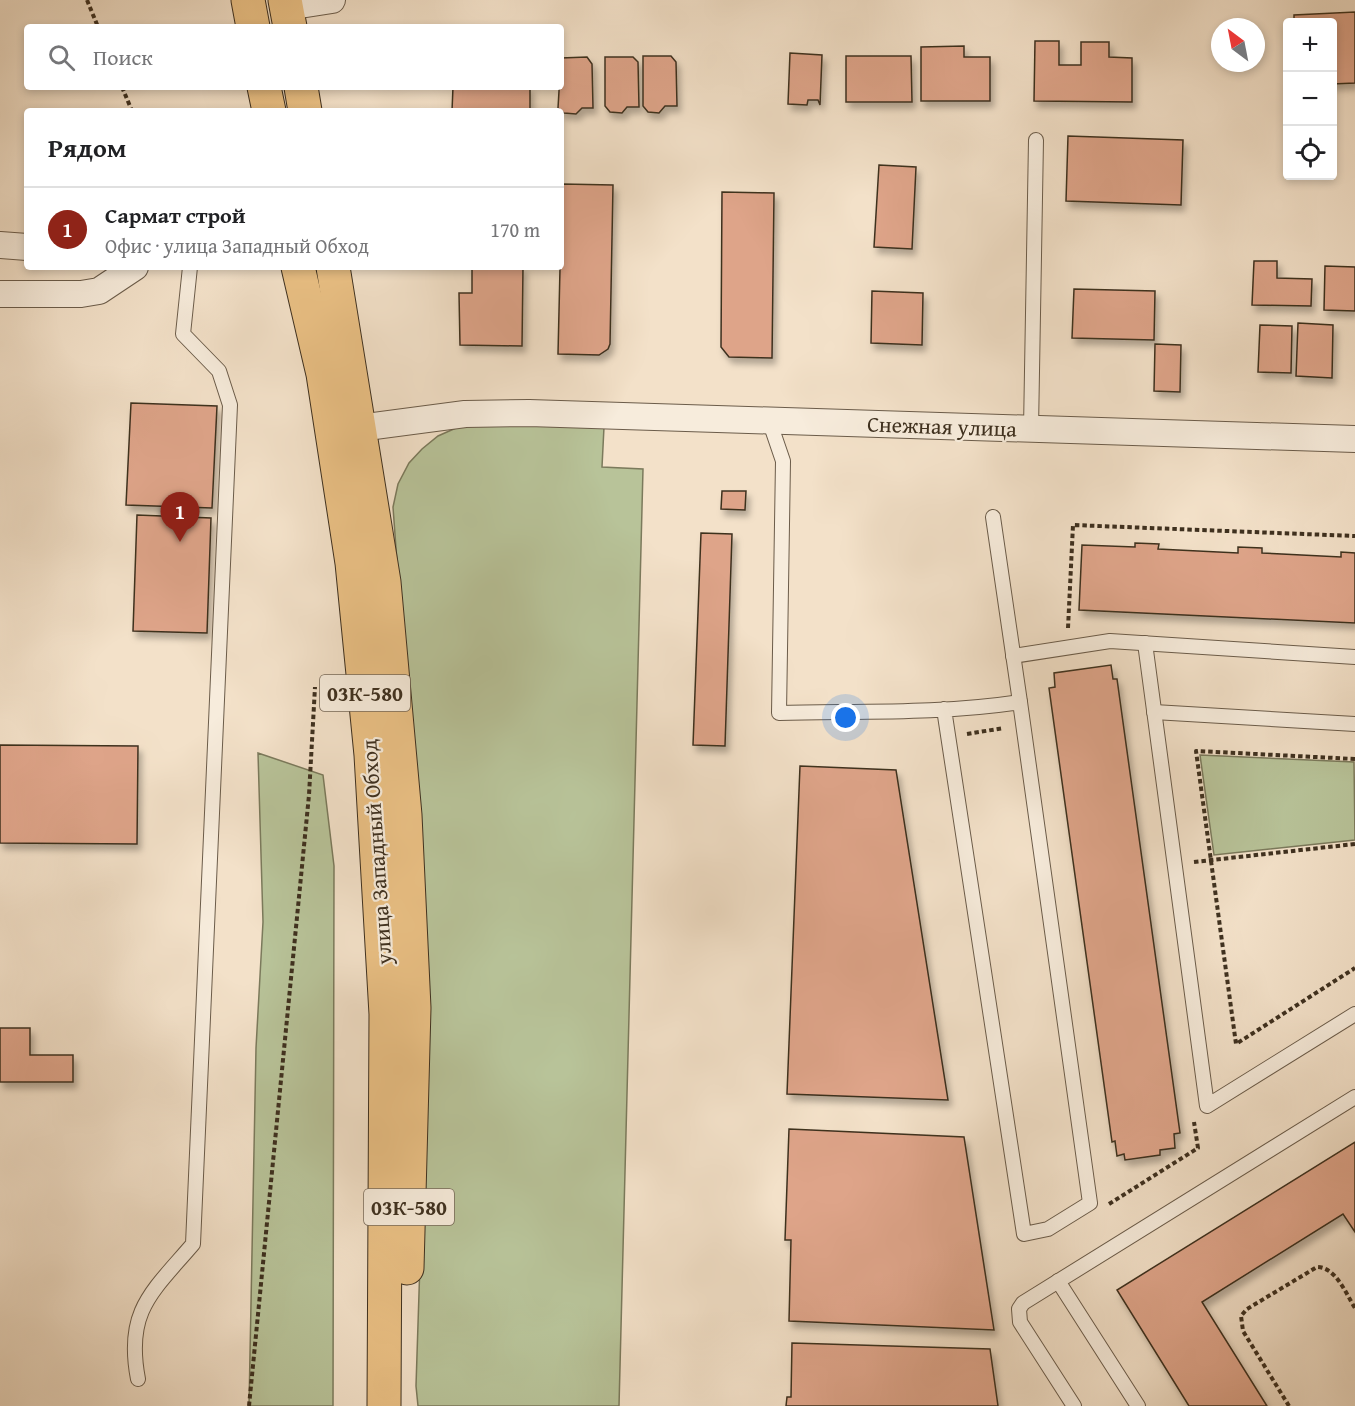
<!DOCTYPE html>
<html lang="ru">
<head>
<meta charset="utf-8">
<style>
	body { margin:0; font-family:"Gentium Book Plus",serif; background:#f2f2f2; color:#202124 }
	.controls { position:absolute; right:18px; top:18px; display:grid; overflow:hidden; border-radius:6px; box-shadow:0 3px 9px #0003 }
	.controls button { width:54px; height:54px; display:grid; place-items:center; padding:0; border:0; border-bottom:2px solid #e0e0e0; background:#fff; color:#202124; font:30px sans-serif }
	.compass { position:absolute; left:1211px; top:18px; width:54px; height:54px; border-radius:50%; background:#fff; box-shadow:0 3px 9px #0003; rotate:328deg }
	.you { position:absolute; left:846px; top:718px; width:21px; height:21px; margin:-15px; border:4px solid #fff; border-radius:50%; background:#1a73e8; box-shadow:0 0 0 9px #1a73e833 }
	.badge { display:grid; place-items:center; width:39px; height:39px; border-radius:50%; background:#8f2418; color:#fff; font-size:20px; font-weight:700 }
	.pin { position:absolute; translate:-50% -50px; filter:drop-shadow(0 2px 3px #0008) }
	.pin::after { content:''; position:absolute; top:32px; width:21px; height:18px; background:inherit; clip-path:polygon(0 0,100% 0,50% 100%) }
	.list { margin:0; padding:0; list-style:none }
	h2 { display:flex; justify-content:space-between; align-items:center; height:78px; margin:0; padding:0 24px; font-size:26px }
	h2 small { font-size:20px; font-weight:400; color:#757577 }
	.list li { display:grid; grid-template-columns:39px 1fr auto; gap:18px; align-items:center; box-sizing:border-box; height:84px; padding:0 24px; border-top:2px solid #e0e0e0 }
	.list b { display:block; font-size:22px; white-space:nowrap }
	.list p { margin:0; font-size:20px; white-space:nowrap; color:#757577 }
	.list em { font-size:20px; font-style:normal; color:#757577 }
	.icon { flex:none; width:33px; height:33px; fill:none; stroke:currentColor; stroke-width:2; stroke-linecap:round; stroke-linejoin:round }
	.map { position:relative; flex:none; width:1355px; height:1406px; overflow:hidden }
	.search { position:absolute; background:#fff; box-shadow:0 3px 9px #0003; left:24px; top:24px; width:540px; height:66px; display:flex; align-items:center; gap:15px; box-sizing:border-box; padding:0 21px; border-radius:6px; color:#757577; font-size:22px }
	.panel { position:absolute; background:#fff; box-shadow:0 3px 9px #0003; left:24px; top:108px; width:540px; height:162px; border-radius:6px }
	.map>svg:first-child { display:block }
</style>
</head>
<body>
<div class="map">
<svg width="1355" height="1406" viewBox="0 0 1355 1406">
	<defs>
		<filter id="shadow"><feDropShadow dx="3.5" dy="6" stdDeviation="3" flood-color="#0004"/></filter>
	</defs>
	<rect width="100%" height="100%" fill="#f3e1c9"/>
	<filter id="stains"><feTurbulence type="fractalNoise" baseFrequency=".00333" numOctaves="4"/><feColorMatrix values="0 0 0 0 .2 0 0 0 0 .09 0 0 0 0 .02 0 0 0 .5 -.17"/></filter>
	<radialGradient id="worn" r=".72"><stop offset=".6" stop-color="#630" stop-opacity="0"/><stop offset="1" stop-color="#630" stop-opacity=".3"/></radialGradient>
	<g fill="#b8c399" stroke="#7b7a5c" stroke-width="1.5">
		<path d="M480,423L604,427L602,467L643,469L619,1406H418L416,1386L423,1170L401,617L393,507L398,484L409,463L422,449L438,436L456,428Z"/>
		<path d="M258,753L323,775L334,866L333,1406H249L256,1048L263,922Z"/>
		<path d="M1200,755L1354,762L1355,840L1214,855Z"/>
	</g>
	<g fill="#dea489" stroke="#3e301f" stroke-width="1.5" filter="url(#shadow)">
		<path d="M1355,12V83L1332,84V22H1294V15Z"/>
		<path d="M1035,41H1059V65H1081V42H1109V57L1132,58V102L1034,101Z"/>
		<path d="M964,46V57H990V101H921V47Z"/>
		<path d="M790,53L822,55L820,105L818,100H808L807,105L788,104Z"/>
		<path d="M643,56H671L676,62L677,106H665L659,113L648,112L643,106Z"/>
		<path d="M846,56H911L912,102H846Z"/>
		<path d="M587,57L592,64L593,108H582L576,114L564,113L558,108L561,58Z"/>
		<path d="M605,57H633L638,62L639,107H627L622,113L610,112L605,106Z"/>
		<path d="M453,87H530V111H452Z"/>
		<path d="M1068,136L1183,140L1181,205L1066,201Z"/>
		<path d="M879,165L916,167L912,249L874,247Z"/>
		<path d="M562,184L613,185L610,344L608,349L599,355L558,354Z"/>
		<path d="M722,192L774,193L772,358L729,357L721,347Z"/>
		<path d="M1254,261H1277V278L1312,279L1311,306L1252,305Z"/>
		<path d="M1325,266L1355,267V311L1324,310Z"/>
		<path d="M472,267H523L522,346L460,345L459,293H472Z"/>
		<path d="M1074,289L1155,291L1154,340L1072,338Z"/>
		<path d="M872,291L923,293L922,345L871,343Z"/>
		<path d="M1298,323L1333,325L1332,378L1296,376Z"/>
		<path d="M1260,325L1292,326L1291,373L1258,372Z"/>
		<path d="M1155,344L1181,345L1180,392L1154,391Z"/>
		<path d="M131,403L217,406L212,508L126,505Z"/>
		<path d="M722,491H746L745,510L721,509Z"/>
		<path d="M137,515L211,518L207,633L133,631Z"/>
		<path d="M701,533L732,534L725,746L693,745Z"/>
		<path d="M1135,543L1159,544L1158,549L1238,553V547L1262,548V553L1341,557V552L1355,553V623L1079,610L1082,545L1135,547Z"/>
		<path d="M1111,665L1113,679H1117L1180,1133L1174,1134L1175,1148L1160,1150V1155L1125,1160L1124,1154L1117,1156L1115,1141L1112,1142L1049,688L1055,687L1054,673Z"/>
		<path d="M0,745L138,746L137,844L0,843Z"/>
		<path d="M800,766L896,770L948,1100L787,1094Z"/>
		<path d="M0,1028H30V1055H73V1082H0Z"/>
		<path d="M789,1129L964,1137L994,1330L789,1321L791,1240H785Z"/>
		<path d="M1355,1142V1232L1343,1214L1202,1302L1267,1406H1189L1117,1290Z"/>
		<path d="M792,1343L990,1349L998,1406H786L787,1397H791Z"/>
	</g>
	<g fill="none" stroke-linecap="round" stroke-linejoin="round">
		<g stroke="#6b5c4a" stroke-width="16">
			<g id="service">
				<path d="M769,420L783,461L779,713C859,711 941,714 1020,702L1090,1203L1048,1229L1024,1234L944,709"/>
				<path d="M1031,429L1036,140"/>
				<path d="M993,517L1020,702"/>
				<path d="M1145,643L1207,1106L1355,1014"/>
				<path d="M1013,656L1110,641L1355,657"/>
				<path d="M1154,712L1355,724"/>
				<path d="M1058,1281L1138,1406"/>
				<path d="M138,1379C125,1311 152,1292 193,1244L230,405L219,371L183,334L190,267"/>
				<path d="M1074,1406L1020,1322L1019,1309L1023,1303L1355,1097"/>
			</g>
		</g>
		<g stroke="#6b5c4a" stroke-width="28">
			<g id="minor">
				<path d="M287,7L332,0"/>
				<path d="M0,245L27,247"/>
				<path d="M0,294H81L99,291L135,267"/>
				<path d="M359,428L465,414L529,413L1355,439"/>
			</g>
		</g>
		<g stroke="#3e301f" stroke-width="35">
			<g id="trunk">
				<path d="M248,0L253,27"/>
				<path d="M285,0L290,27"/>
				<path d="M264,87L269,111"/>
				<path d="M301,87L305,111"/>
				<path d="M298,267L323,374L352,563L371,755L386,1014L384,1406"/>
				<path d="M333,267L384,582L405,815L414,1008L407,1268"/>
			</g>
		</g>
		<g stroke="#3e301f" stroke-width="4" stroke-dasharray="4.5 3" stroke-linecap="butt">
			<path d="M87,0L98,27"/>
			<path d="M122,87L132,111"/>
			<path d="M1068,628L1073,525L1355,536"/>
			<path d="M967,734L1004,728"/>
			<path d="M1355,759L1196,751L1236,1044L1355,968"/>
			<path d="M1194,862L1355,844"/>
			<path d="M1109,1204L1198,1148L1194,1122"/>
			<path d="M249,1406L309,795L315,687"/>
			<path d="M1289,1406L1243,1331L1241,1316L1247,1309L1317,1267C1336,1267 1346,1294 1355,1308"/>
		</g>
		<use href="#service" stroke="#f7ecdc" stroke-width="14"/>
		<use href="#minor" stroke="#f7ecdc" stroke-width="26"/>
		<use href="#trunk" stroke="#eac084" stroke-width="33"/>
	</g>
	<g text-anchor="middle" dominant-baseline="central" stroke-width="4.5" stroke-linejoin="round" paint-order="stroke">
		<g fill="#f7ecdc" stroke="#766858" stroke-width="1.5">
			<rect x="320" y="675" width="90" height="36" rx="4.5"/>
			<rect x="364" y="1189" width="90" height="36" rx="4.5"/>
		</g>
		<g font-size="21" font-weight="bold" fill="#3e301f">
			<text x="365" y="693">03К-580</text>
			<text x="409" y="1207">03К-580</text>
		</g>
		<g font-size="22" fill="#3e301f" stroke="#f7ecdc">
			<text transform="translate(942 426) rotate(2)">Снежная улица</text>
			<text transform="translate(376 852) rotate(-94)">улица Западный Обход</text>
		</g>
	</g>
	<rect width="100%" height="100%" filter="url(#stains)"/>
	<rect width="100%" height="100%" fill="url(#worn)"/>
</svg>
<div class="controls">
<button>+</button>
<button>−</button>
<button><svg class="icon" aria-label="locate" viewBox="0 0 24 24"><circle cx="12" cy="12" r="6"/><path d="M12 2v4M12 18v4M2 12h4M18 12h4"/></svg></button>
</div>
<svg class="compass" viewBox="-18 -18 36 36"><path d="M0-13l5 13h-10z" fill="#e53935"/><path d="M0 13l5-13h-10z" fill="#757577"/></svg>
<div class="you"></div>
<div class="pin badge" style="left:180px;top:542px">1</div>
<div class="search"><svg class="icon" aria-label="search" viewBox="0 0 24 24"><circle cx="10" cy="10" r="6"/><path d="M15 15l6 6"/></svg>Поиск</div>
<section class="panel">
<h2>Рядом<small></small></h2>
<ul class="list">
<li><span class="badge">1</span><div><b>Сармат строй</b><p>Офис · улица Западный Обход</p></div><em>170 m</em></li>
</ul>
</section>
</div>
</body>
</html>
